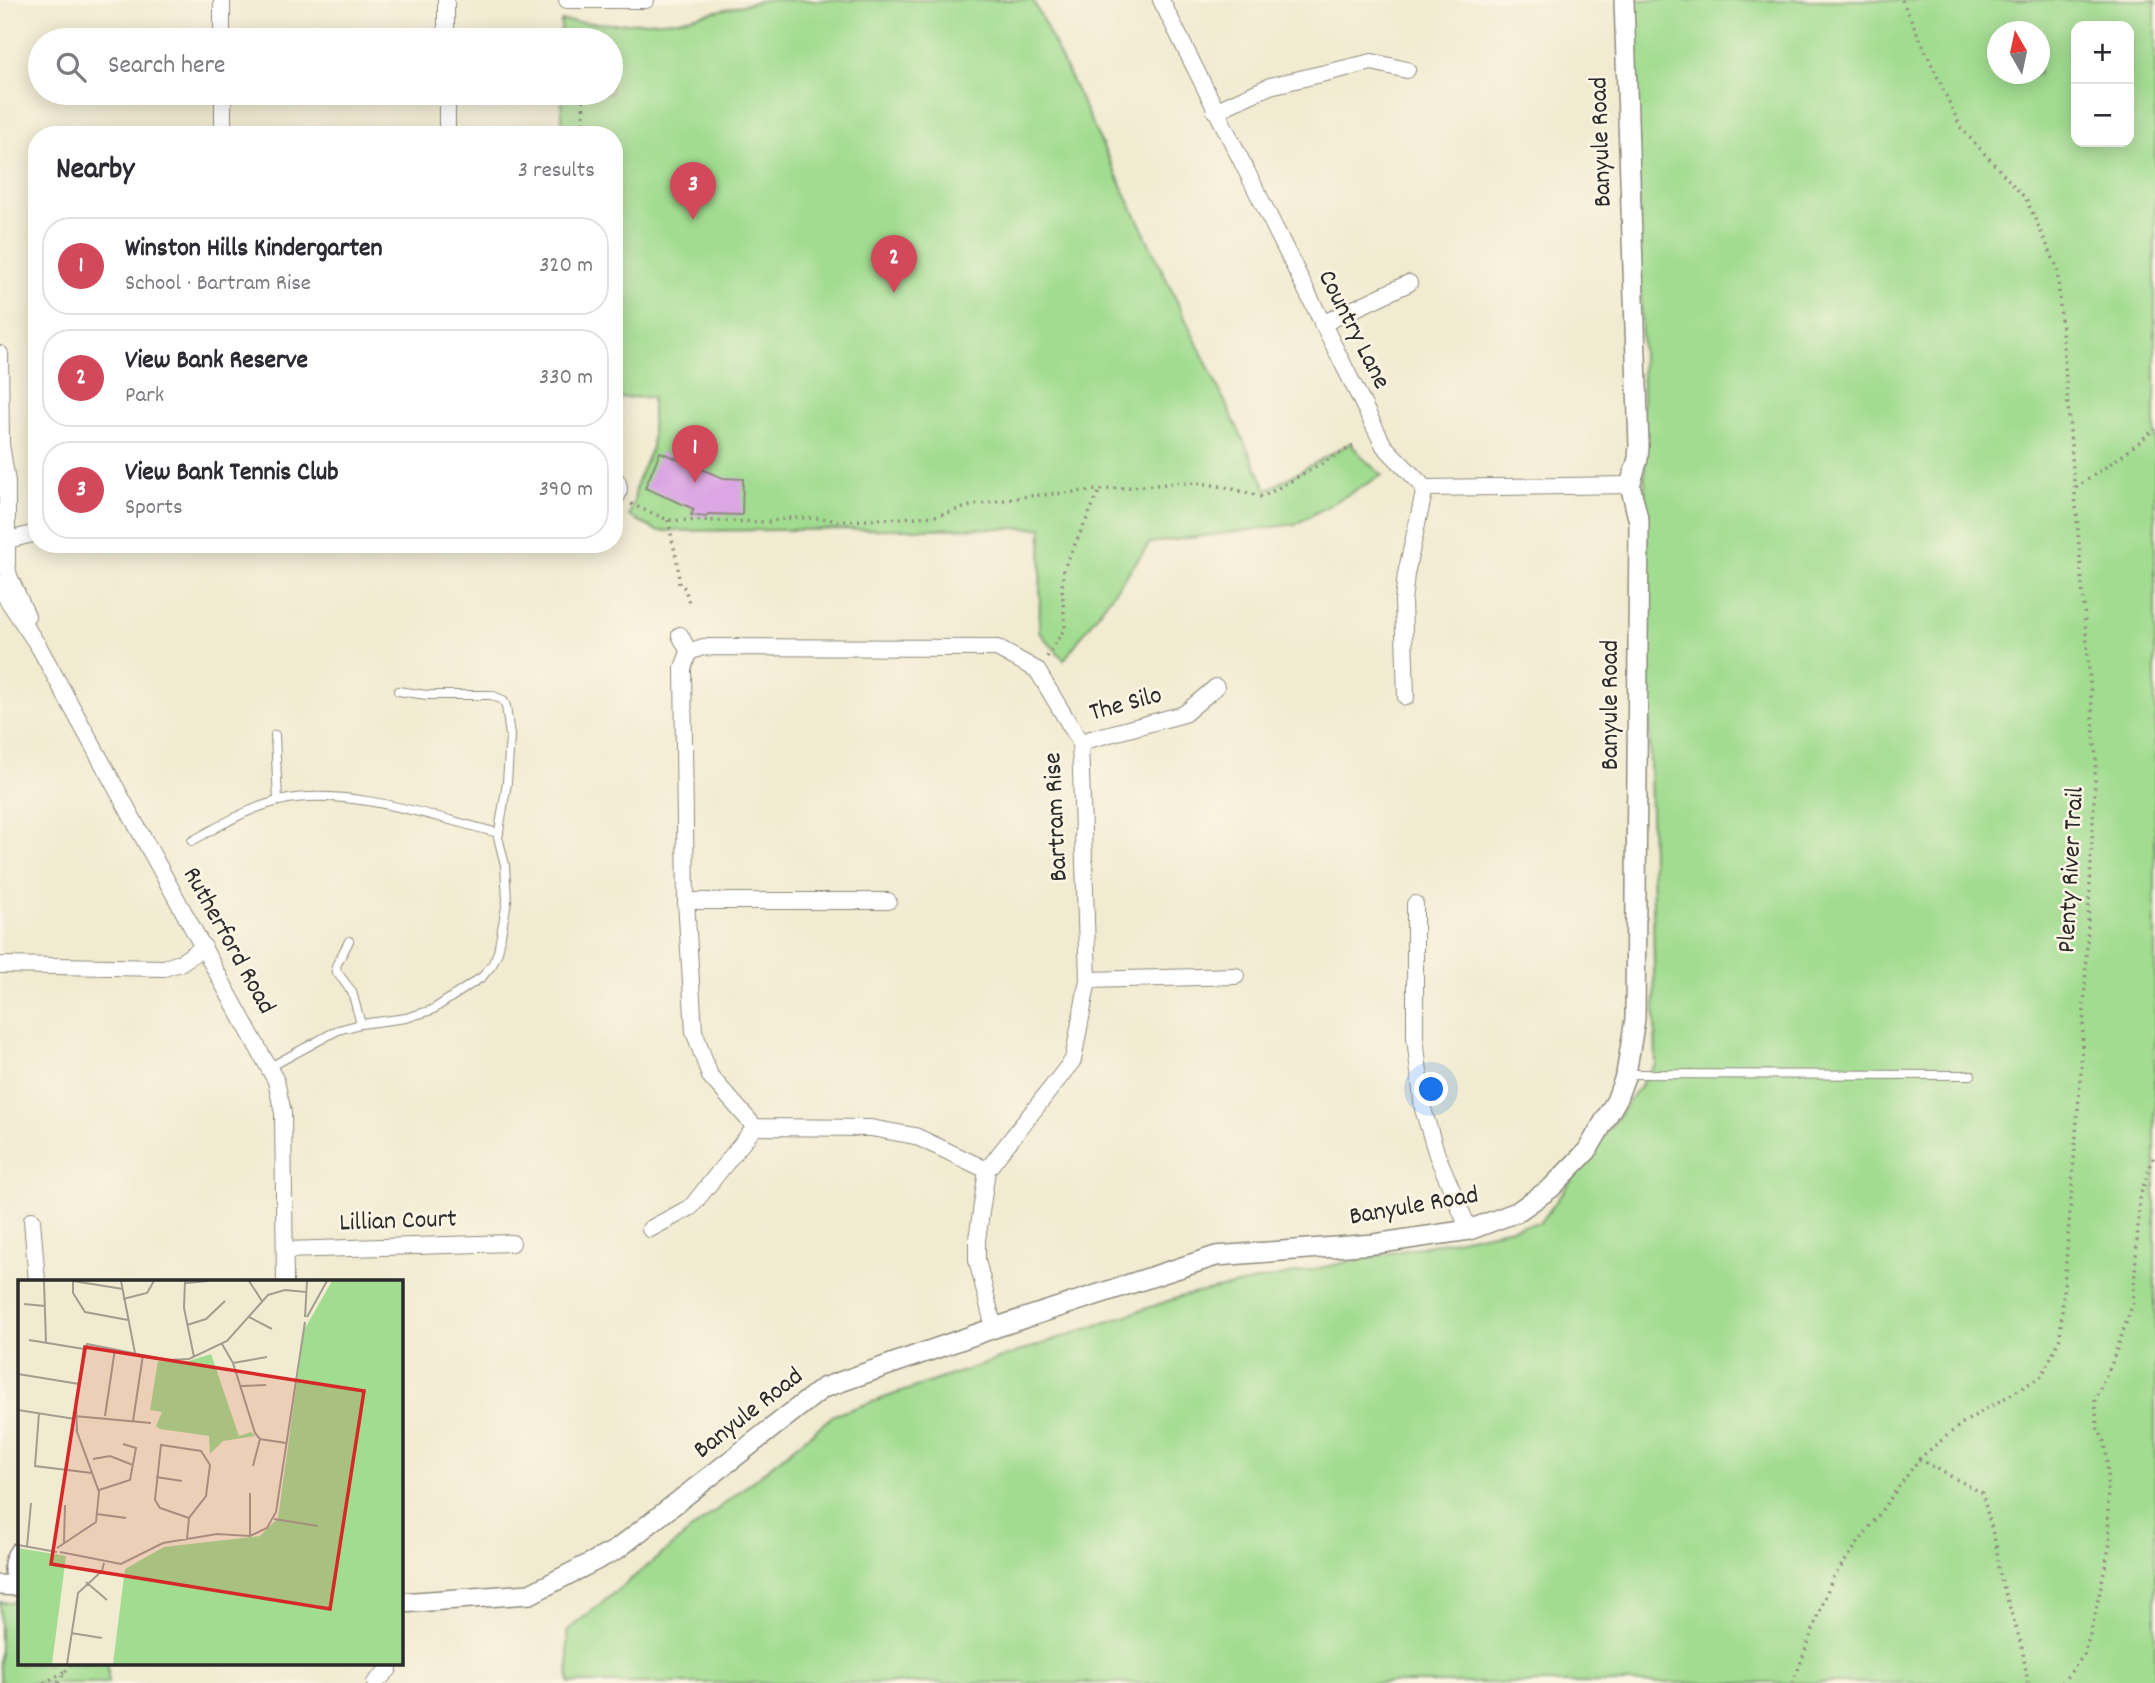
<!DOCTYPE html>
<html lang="en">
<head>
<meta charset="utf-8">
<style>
	body { margin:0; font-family:Dekko,sans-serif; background:#f2f2f3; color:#2b2b33 }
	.controls { position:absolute; right:21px; top:21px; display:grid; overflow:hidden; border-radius:14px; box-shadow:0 4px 18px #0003 }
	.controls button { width:63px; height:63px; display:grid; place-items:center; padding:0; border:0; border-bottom:2px solid #e1e1e2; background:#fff; color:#2b2b33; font:35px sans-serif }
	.compass { position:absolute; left:1987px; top:21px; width:63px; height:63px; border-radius:50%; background:#fff; box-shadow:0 4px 18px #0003; rotate:351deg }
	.you { position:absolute; left:1432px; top:1090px; width:24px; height:24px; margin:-18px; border:5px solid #fff; border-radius:50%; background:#1a73e8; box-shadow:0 0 0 10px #1a73e833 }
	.badge { display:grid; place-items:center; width:46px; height:46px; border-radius:50%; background:#d1495b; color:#fff; font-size:23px; font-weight:700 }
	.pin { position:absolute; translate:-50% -58px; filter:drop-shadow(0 2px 4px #0008) }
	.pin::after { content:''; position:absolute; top:37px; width:24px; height:21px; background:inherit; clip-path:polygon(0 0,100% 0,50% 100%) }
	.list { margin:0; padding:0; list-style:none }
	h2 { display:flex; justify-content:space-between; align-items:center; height:91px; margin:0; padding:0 28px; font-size:30px }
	h2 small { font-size:23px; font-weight:400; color:#7c7c81 }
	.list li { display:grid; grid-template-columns:46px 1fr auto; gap:21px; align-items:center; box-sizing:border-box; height:98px; margin:0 14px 14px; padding:0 14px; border:2px solid #e1e1e2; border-radius:28px }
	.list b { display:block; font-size:26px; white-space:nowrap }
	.list p { margin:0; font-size:23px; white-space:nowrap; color:#7c7c81 }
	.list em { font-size:23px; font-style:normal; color:#7c7c81 }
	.icon { flex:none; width:38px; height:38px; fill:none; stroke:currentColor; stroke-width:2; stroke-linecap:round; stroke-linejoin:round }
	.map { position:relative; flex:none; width:2155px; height:1683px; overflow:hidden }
	.search { position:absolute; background:#fff; box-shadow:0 4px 18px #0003; left:28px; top:28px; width:595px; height:77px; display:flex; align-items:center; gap:18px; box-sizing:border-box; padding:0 24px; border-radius:38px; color:#7c7c81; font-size:26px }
	.panel { position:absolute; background:#fff; box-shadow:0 4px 18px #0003; left:28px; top:126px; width:595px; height:427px; border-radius:28px }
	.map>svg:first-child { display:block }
</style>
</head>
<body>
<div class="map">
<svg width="2155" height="1683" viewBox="0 0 2155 1683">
	<rect width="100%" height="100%" fill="#fcf5e5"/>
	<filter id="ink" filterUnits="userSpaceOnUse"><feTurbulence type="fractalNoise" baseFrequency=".0143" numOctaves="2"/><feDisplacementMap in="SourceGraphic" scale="14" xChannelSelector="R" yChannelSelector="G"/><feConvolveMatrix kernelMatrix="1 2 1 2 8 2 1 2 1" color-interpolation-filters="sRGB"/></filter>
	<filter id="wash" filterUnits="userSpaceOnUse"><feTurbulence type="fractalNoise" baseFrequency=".00686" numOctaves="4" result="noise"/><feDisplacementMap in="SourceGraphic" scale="28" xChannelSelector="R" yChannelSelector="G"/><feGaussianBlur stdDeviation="1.57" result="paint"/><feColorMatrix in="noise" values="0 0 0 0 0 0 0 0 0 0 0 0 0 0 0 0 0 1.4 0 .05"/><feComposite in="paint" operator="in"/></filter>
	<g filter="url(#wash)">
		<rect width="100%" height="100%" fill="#f1ebd1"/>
		<g fill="#a1dc90" stroke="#66845e" stroke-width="2" fill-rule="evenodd">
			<path d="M764,0H1033L1267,490L1350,443L1365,460L1382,475L1296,524L1150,543L1064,660L1039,632L1042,528L657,531L629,516L634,501L637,482L652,447V397L614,398V135H562V93H611V40H561V21L613,24L678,20Z"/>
			<path d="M1635,0H2155V1683H569L567,1631L834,1415L1183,1296L1541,1222L1656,1064ZM2076,26H2129V142H2076ZM1997,32H2039V74H1997Z"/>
			<path d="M0,1602H19V1664H108V1683H0Z"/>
		</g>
		<g id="blocks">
			<path fill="#dca6e4" d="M660,452L723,478L743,479L742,515L708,514L706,517L691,515L694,509L645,488Z"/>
		</g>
	</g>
	<g filter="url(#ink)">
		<use href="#blocks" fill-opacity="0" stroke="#8e8b7e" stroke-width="2"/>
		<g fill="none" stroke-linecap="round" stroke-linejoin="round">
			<g stroke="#8e8b7e" stroke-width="10">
				<g id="service">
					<path d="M614,471C626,482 626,495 614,506"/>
					<path d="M275,735L278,801"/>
					<path d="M192,841C220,826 247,808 279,801C344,785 434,817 499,833"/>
					<path d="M349,941L336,966L337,972L352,992L361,1024"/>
					<path d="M270,1067L338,1030L361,1024L406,1018L432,1010L482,977L492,965L498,952L507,901L505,865L498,837L507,783L510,736L506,706L503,700L491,695H427L398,691"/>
					<path d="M1626,1074L1971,1075"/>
				</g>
			</g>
			<g stroke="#8e8b7e" stroke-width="18">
				<g id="minor">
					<path d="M222,0V40"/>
					<path d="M446,0V40"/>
					<path d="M567,0H646"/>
					<path d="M1161,0L1384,446L1425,488L1630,485"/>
					<path d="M223,93V135"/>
					<path d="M447,93V135"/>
					<path d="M1215,111L1270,86L1372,62L1407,70"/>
					<path d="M1322,324L1409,283"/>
					<path d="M0,354L1,444L7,482V566L9,576L27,616"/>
					<path d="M0,539H12L37,533"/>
					<path d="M0,584L7,599L39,647L276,1081L283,1113L285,1282"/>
					<path d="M680,635L689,652"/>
					<path d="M1406,697L1403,601L1406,574L1425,488"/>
					<path d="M1080,742L1184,714L1216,687"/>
					<path d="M686,901H888"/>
					<path d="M1415,904V1037L1423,1109L1437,1155L1469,1230"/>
					<path d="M0,965L164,968L180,963L204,947"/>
					<path d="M1088,980L1236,976"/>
					<path d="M987,1170L915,1136L871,1128L755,1127L710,1076L694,1031L686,901L683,668L689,652L703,647L997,648L1037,670L1080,742L1088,980L1073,1060L987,1170L977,1240V1260L994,1328"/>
					<path d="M32,1220L37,1282"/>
					<path d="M650,1229L691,1207L755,1127"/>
					<path d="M285,1250L512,1243"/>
					<path d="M375,1683L389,1669V1664"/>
				</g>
			</g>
			<g stroke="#8e8b7e" stroke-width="22">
				<g id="tertiary">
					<path d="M19,1552C12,1562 12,1571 19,1581"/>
					<path d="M0,1585L19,1586"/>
					<path d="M401,1603L530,1594L616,1550L823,1388L994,1328L1216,1256L1374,1244L1469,1230L1517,1212L1551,1188L1587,1151L1616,1101L1626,1074L1635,1019L1639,522L1630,485L1638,459L1639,446L1624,0"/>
				</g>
			</g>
			<g stroke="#8e8b7e" stroke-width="3.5" stroke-dasharray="2 5" stroke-linecap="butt">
				<path d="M583,93L584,135"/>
				<path d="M2076,488L2124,454L2155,429"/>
				<path d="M631,504L668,520L768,522L787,518H821L838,521L865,520L935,516L974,505L1029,496L1178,483C1209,482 1232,488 1262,497L1355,445"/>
				<path d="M668,520L678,566L679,584L685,588L689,603"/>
				<path d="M1047,657L1065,628L1062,588L1064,568L1100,490"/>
				<path d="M1919,1459L1982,1493L1997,1549L1998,1569L2022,1647L2028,1683"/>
				<path d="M44,1683L64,1672"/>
				<path d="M58,1683L70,1664"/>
				<path d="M1793,1683L1832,1579L1919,1459L1961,1424L2042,1376L2060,1338L2081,1070L2096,759L2057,267L2026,199L1961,128L1902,0"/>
				<path d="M2062,1683L2084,1655L2093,1624L2110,1543L2108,1519L2107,1459L2105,1443L2097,1427L2095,1399L2112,1363L2133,1303L2140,1196L2155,1153"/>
			</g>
			<use href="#service" stroke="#fff" stroke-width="8"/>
			<use href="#minor" stroke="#fff" stroke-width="16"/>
			<use href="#tertiary" stroke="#fff" stroke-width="19"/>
		</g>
	</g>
	<g text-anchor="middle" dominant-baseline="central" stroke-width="5" stroke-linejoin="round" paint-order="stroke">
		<g font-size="26" fill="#2b2b2b" stroke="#fcf5e5">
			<text transform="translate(1602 142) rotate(-92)">Banyule Road</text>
			<text transform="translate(1353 330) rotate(63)">Country Lane</text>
			<text transform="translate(1126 705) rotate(-15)">The Silo</text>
			<text transform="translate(1611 705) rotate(-90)">Banyule Road</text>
			<text transform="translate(1057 817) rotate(-93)">Bartram Rise</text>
			<text transform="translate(2072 870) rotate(-87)">Plenty River Trail</text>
			<text transform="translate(228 941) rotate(61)">Rutherford Road</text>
			<text transform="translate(1414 1207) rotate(-10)">Banyule Road</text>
			<text transform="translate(398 1222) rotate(-2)">Lillian Court</text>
			<text transform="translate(749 1414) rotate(-38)">Banyule Road</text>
		</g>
	</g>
	<g transform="translate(18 1280)">
		<rect width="385" height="385" fill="#f1ebd1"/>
		<path d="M314,1H385V384H95L107,289L146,267L242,256L260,238L286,50ZM193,74L221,156L233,152L237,156L205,161L192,174L191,156L142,149L138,146L144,132L132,130L140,81L164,83ZM0,268L48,276L34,384H0Z" fill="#a1dc90"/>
		<path fill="none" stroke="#a29e8f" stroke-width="2" d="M26,1L28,63M55,1V13L67,32L110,40M55,1L105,9M103,1L117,73M167,1L166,28L176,77M231,1L244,21M168,3L190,1M105,19L129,13L136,1M6,24L27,26M231,37L254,49M287,37L289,1M289,37L309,1M169,45L188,39L207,21M11,60L66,69M204,64L215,83L237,153L242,159L268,163M215,83L249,77M0,94L61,104M223,106L248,105M0,130L57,139M21,133L17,186L74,193M56,136L133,143M87,136L97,69M115,141L125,75M59,151L58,124L69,64L150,80L171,79L209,61L250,15L267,10L288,12M75,179L92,176L115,185M235,186L242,159M138,197L164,201M81,210L112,200L118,168L105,164M232,213V255M79,234L108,238M256,239L300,246M169,259L171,238L188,216L192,185L183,171L143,165L137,220L142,228L171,238M46,263L47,225M0,265L39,272M9,267L13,223M39,268L78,242L81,212L58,149M42,272L103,284L145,263L199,254L232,256L249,248L258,232L287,42M68,302L89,320M53,353L84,358M49,384L60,313L84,291L86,283"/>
		<path fill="#d62828" fill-opacity="0.15" stroke="#d62828" stroke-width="3.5" d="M67,67L346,111L312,329L33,284Z"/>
		<rect width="385" height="385" fill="none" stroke="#2b2b2b" stroke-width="3.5"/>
	</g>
</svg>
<div class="controls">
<button>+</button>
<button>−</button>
</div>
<svg class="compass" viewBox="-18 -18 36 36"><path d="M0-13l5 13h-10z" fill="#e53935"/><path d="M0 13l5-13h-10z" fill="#7c7c81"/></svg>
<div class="you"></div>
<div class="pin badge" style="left:695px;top:483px">1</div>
<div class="pin badge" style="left:894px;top:293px">2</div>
<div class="pin badge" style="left:693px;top:220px">3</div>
<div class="search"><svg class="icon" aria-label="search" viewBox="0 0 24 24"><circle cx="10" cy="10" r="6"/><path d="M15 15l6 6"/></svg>Search here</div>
<section class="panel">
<h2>Nearby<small>3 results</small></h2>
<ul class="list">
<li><span class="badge">1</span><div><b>Winston Hills Kindergarten</b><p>School · Bartram Rise</p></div><em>320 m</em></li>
<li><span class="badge">2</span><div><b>View Bank Reserve</b><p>Park</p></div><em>330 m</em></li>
<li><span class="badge">3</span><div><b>View Bank Tennis Club</b><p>Sports</p></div><em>390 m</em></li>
</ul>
</section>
</div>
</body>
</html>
